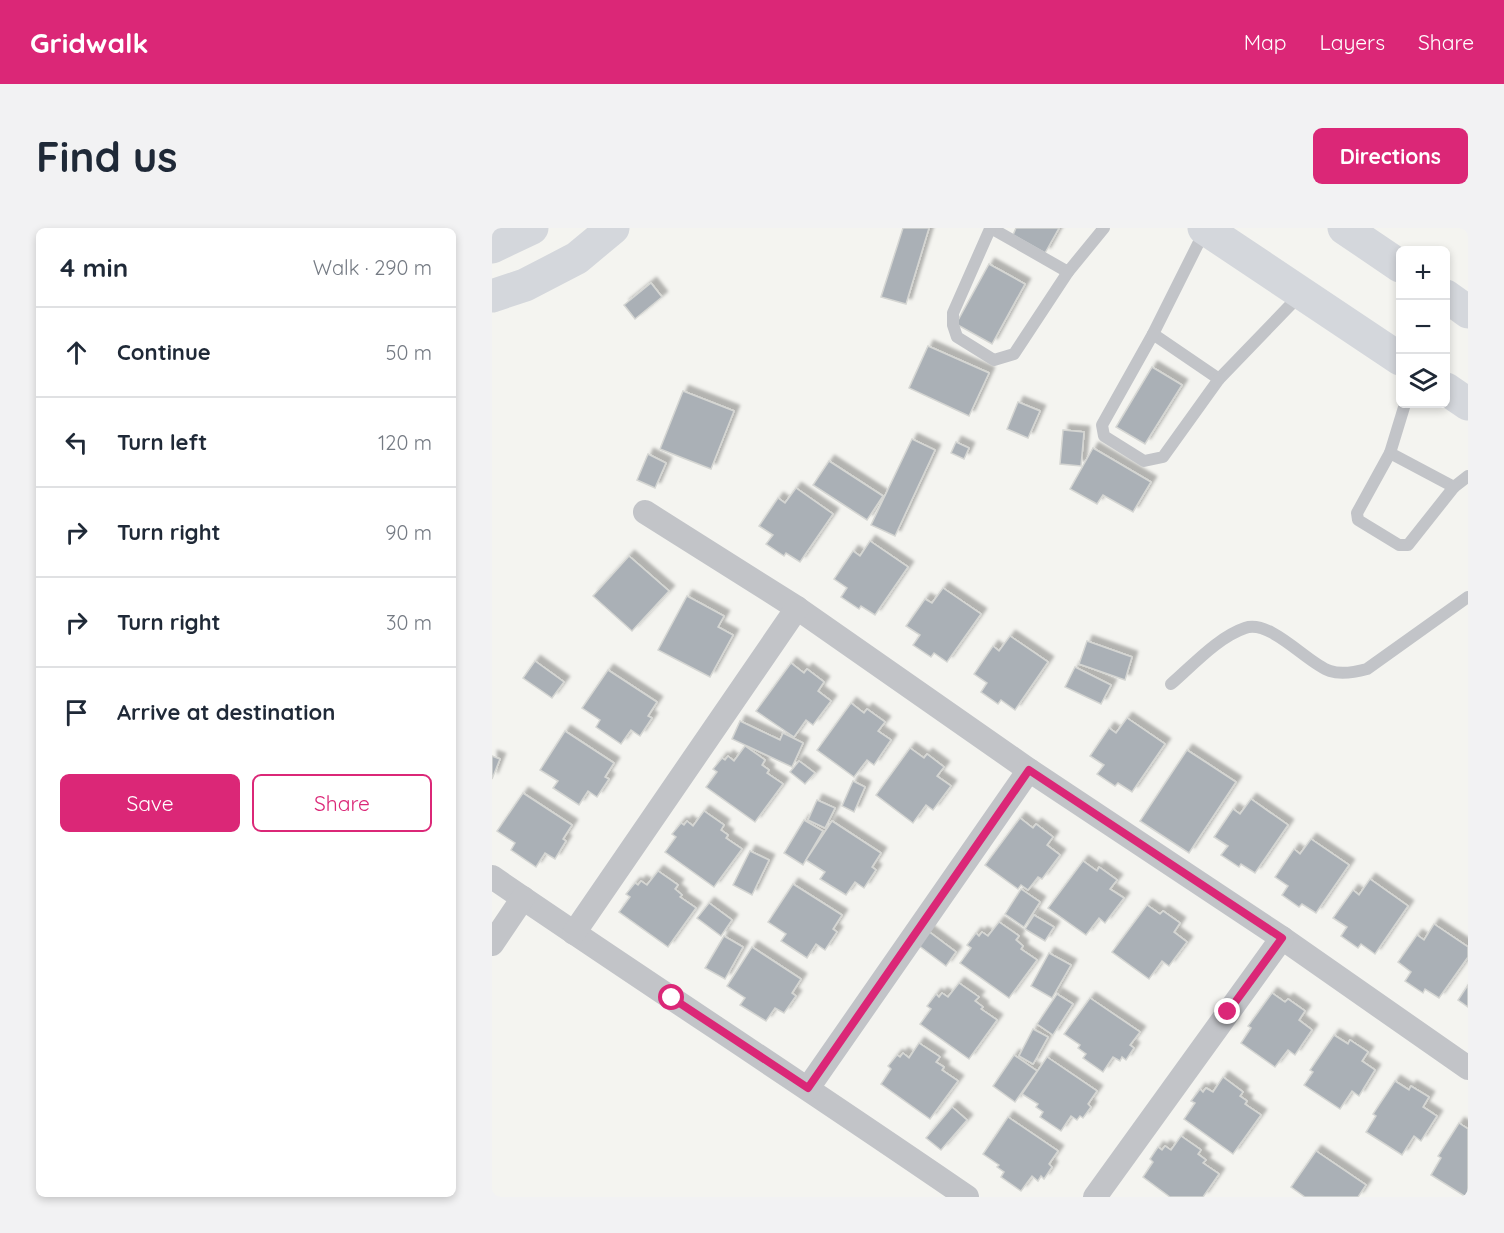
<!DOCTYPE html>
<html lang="en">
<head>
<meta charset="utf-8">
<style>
	body { margin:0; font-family:Quicksand,sans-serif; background:#f2f2f3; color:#1f2937 }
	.controls { position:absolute; right:18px; top:18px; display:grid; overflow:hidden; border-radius:9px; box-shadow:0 3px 9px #0003 }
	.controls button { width:54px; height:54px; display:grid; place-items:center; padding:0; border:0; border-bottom:2px solid #e0e1e3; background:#fff; color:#1f2937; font:30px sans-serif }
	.stop { position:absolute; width:18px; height:18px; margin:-14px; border:4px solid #db2777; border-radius:50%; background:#fff }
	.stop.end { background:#db2777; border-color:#fff; box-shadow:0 2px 6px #0008 }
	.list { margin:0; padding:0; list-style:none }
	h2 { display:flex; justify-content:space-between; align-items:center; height:78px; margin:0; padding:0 24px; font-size:26px }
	h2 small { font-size:20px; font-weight:400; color:#747a83 }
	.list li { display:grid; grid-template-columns:39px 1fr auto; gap:18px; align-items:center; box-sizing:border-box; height:90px; padding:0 24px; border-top:2px solid #e0e1e3 }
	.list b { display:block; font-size:22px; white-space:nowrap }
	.list em { font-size:20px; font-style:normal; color:#747a83 }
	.actions { display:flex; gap:12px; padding:18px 24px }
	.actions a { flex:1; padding:14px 0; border:2px solid #db2777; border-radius:9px; text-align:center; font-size:21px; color:#db2777 }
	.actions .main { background:#db2777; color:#fff }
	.icon { flex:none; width:33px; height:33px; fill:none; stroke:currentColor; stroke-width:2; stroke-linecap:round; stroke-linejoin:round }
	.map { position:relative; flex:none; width:976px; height:969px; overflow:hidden; border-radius:9px }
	header { display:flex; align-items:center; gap:36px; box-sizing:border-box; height:84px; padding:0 30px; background:#db2777; color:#fff }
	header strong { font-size:28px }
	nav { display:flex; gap:33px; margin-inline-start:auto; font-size:21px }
	.intro { display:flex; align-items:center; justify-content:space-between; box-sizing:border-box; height:144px; padding:0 36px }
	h1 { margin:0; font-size:42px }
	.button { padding:15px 27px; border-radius:9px; background:#db2777; color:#fff; font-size:21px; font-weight:700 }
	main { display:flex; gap:36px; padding:0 36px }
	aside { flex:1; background:#fff; border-radius:9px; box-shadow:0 3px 9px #0003 }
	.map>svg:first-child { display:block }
</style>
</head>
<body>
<header>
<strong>Gridwalk</strong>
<nav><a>Map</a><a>Layers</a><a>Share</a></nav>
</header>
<div class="intro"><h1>Find us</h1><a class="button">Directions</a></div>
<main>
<aside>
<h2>4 min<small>Walk · 290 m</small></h2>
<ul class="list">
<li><svg class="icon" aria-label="ahead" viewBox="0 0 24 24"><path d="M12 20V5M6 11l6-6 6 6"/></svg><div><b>Continue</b></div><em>50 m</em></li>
<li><svg class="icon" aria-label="left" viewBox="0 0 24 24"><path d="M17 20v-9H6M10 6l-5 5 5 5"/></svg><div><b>Turn left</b></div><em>120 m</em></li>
<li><svg class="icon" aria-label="right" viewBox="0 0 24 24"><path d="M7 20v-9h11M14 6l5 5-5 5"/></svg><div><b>Turn right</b></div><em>90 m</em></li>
<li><svg class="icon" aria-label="right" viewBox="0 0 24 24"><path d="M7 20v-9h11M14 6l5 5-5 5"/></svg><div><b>Turn right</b></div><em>30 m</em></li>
<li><svg class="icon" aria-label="arrive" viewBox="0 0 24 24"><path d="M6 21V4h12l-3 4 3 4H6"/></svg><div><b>Arrive at destination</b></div></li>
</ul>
<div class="actions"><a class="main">Save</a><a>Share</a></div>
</aside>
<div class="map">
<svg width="976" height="969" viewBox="0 0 976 969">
	<defs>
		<filter id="shadow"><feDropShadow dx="5.5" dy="-5.5" stdDeviation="1.5" flood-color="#0004"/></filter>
	</defs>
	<rect width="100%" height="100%" fill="#f4f4f0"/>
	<g fill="#aab0b6" stroke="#d5d6d3" stroke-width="1.5" filter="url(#shadow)">
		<path d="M411,0H437L414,76L389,69Z"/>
		<path d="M524,0H567L553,25L521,7Z"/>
		<path d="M497,36L533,56L500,116L464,96Z"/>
		<path d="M159,55L170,69L143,91L132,77Z"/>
		<path d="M436,118L497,145L477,188L417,160Z"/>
		<path d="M660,139L690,157L653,216L624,199Z"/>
		<path d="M191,163L242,183L219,241L168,221Z"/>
		<path d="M526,174L548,183L536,210L515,201Z"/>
		<path d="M571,202L592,204L589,238L568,236Z"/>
		<path d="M420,211L443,222L403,308L379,297Z"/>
		<path d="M464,214L477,220L472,231L459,225Z"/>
		<path d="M601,220L659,254L641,284L611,267L605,276L578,261Z"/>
		<path d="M156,226L174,235L163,260L145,252Z"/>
		<path d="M337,233L391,268L375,292L321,257Z"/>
		<path d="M304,260L341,286L308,334L294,325L292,328L274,316L281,307L267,298L286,270L293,275Z"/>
		<path d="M378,313L416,339L383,387L369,378L367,381L349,369L355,360L342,351L361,323L368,328Z"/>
		<path d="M137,328L177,363L140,403L101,368Z"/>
		<path d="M451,360L489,386L455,434L442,425L439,429L421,417L428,407L414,398L433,371L440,375Z"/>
		<path d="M195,368L232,388L226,399L241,407L218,449L166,422Z"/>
		<path d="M518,408L556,434L523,482L509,472L506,476L489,464L495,455L482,446L501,418L507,423Z"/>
		<path d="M595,413L640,429L633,452L587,436Z"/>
		<path d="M43,433L72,454L60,470L31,450Z"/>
		<path d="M299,435L312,445L315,441L332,454L326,463L339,473L321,497L314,492L302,509L264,483Z"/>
		<path d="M583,439L619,457L609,476L573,459Z"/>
		<path d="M116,442L165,474L156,488L160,490L148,508L139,502L129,516L104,499L108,492L90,480Z"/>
		<path d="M359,475L372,485L375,481L393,494L386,503L399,512L382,537L375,532L362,549L325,522Z"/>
		<path d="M635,490L673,516L640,564L626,555L623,558L605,546L612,537L598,528L617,500L624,505Z"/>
		<path d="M248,493L288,512L291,505L311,515L300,539L240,511Z"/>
		<path d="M73,503L122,535L113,549L117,551L105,569L96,563L87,577L61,560L66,553L48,542Z"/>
		<path d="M253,518L273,532L270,537L277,542L275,545L291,556L263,594L214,559L225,544L221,541L230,530L233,532L236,528L242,533Z"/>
		<path d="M418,520L432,530L435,526L452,539L445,548L459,558L441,582L434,577L421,595L384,567Z"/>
		<path d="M695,522L744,554L697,625L648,593Z"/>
		<path d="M0,528L8,531L0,551Z"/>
		<path d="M307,533L323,545L313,556L298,544Z"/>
		<path d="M361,553L373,559L362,584L350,578Z"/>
		<path d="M31,565L80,597L71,611L74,613L63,631L53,625L44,639L19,622L23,615L5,603Z"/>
		<path d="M759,571L796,597L763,645L749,636L747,639L729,627L736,618L722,609L741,581L748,586Z"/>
		<path d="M325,572L343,580L333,600L316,592Z"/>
		<path d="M212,583L232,597L229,602L236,607L234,610L250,621L222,659L173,624L184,609L180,606L189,595L192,597L195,593L201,598Z"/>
		<path d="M528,590L541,600L544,596L561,609L555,617L568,627L550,651L546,649L536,662L529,657L526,661L493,637Z"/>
		<path d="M312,592L331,603L311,637L292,625Z"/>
		<path d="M340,593L389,625L380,639L384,642L372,660L363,654L354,667L328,651L333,644L314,632Z"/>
		<path d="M819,611L857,637L824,685L810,676L807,679L790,667L796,658L783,649L802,621L808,626Z"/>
		<path d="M258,623L277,632L260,667L241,657Z"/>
		<path d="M591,633L605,643L607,639L625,652L618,661L632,670L613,695L607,690L594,707L556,680Z"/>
		<path d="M166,643L186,657L183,661L190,667L188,669L204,680L176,719L127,684L138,669L134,666L143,655L146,657L149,653L155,657Z"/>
		<path d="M878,651L916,678L883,726L869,716L866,720L849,708L855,699L841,690L861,662L867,667Z"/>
		<path d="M301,656L350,687L341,701L345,704L333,722L324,716L315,730L289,713L294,706L276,694Z"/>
		<path d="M529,661L548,674L532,699L513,686Z"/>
		<path d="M217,675L240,692L229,708L205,690Z"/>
		<path d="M655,677L668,686L671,683L688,695L682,704L695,714L677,738L670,733L657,751L620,724Z"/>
		<path d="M542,687L562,699L553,713L533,701Z"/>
		<path d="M507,694L527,708L524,712L531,718L529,721L545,732L517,770L468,735L479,720L475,717L484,705L487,708L490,704L496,708Z"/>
		<path d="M942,696L976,719V729L947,770L933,761L931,765L913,753L919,744L906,734L925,707L932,712Z"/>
		<path d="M432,700L464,724L454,738L422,714Z"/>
		<path d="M232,708L251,719L233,751L213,740Z"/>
		<path d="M260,719L309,751L300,765L304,768L292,785L283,780L274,793L248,777L253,770L235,758Z"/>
		<path d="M557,725L579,737L560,770L539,758Z"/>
		<path d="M467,755L487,769L483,773L491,779L489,781L505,792L477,831L428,796L439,781L435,778L444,766L447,769L450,765L456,769Z"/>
		<path d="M976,757V779L966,772Z"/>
		<path d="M780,765L793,774L796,771L813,783L807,792L820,802L803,827L796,822L783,839L749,815L759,800L756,798Z"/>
		<path d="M565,766L581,776L561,807L545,796Z"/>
		<path d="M598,770L648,804L638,817L642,820L634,832L630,829L628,833L621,829L611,844L591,830L594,826L586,820L588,817L572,806Z"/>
		<path d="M541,801L556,809L541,836L527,828Z"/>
		<path d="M842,807L856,816L858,812L876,824L870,833L883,842L867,868L860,863L848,881L812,857L821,844L818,842Z"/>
		<path d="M427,815L448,829L444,834L452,839L450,842L466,853L438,891L389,856L399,841L396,838L405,827L408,829L411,825L417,830Z"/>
		<path d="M522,827L545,843L523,874L501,858Z"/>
		<path d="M555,829L605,863L596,876L599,879L591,890L588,888L585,892L579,888L569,903L548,889L551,884L544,879L546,876L530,866Z"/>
		<path d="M731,849L751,864L748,868L755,873L753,876L769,887L741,926L692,891L703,875L699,873L708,861L711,864L714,860L721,864Z"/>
		<path d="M903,853L917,862L919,858L937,869L931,879L945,888L929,913L922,908L910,927L874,904L884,888L881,886Z"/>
		<path d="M460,879L475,892L449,922L434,910Z"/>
		<path d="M516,889L566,923L557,936L560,939L552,951L549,948L546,953L540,948L529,963L509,949L512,944L505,939L507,937L491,926Z"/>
		<path d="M967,895L976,901V966L974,969L939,947L949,930L946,928Z"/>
		<path d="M689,908L709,922L706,926L714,932L711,935L727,946L711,969H678L651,949L661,934L658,931L666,919L670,922L673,918L679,922Z"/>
		<path d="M824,923L874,957L866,969H813L799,959Z"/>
	</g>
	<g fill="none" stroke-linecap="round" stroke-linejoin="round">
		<g stroke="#c2c4c8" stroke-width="12">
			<path d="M499,0L576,44L612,0"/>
			<path d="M498,1L461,85V97L465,109L502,132L522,126L576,44"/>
			<path d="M713,2L661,106L727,151L808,67"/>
			<path d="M661,106L610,197L612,208L652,233L671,229L727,151"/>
			<path d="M913,176L898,225L962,259L976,248"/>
			<path d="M898,225L865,285L866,292L907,317H916L962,259"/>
			<path d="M679,456C700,438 726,409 753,400C779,391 816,436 838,443C850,447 864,444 875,441L976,369"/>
		</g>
		<g stroke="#c2c4c8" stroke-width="24">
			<path d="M153,284L305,380L537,542L790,710L976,840"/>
			<path d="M0,649C158,757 318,861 475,969"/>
			<path d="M82,705L305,380"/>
			<path d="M0,716L31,670"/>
			<path d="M316,860L537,542"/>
			<path d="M603,969L790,710"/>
		</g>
		<g stroke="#d4d7dc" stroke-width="33">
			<path d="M712,0L908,131"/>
			<path d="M852,0L908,38"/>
			<path d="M0,19L40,0"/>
			<path d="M0,68L33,57L85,30L121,0"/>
			<path d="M954,68L976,84"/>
			<path d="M954,161L976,176"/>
		</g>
	</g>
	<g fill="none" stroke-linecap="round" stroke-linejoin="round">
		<path stroke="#db2777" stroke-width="8" d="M180,770L316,860L537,542L790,710L736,784"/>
	</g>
</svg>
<div class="controls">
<button>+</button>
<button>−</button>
<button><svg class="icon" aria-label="layers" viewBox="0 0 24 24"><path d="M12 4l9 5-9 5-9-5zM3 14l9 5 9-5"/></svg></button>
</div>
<div class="stop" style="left:180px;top:770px"></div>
<div class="stop end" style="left:736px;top:784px"></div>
</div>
</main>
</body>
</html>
